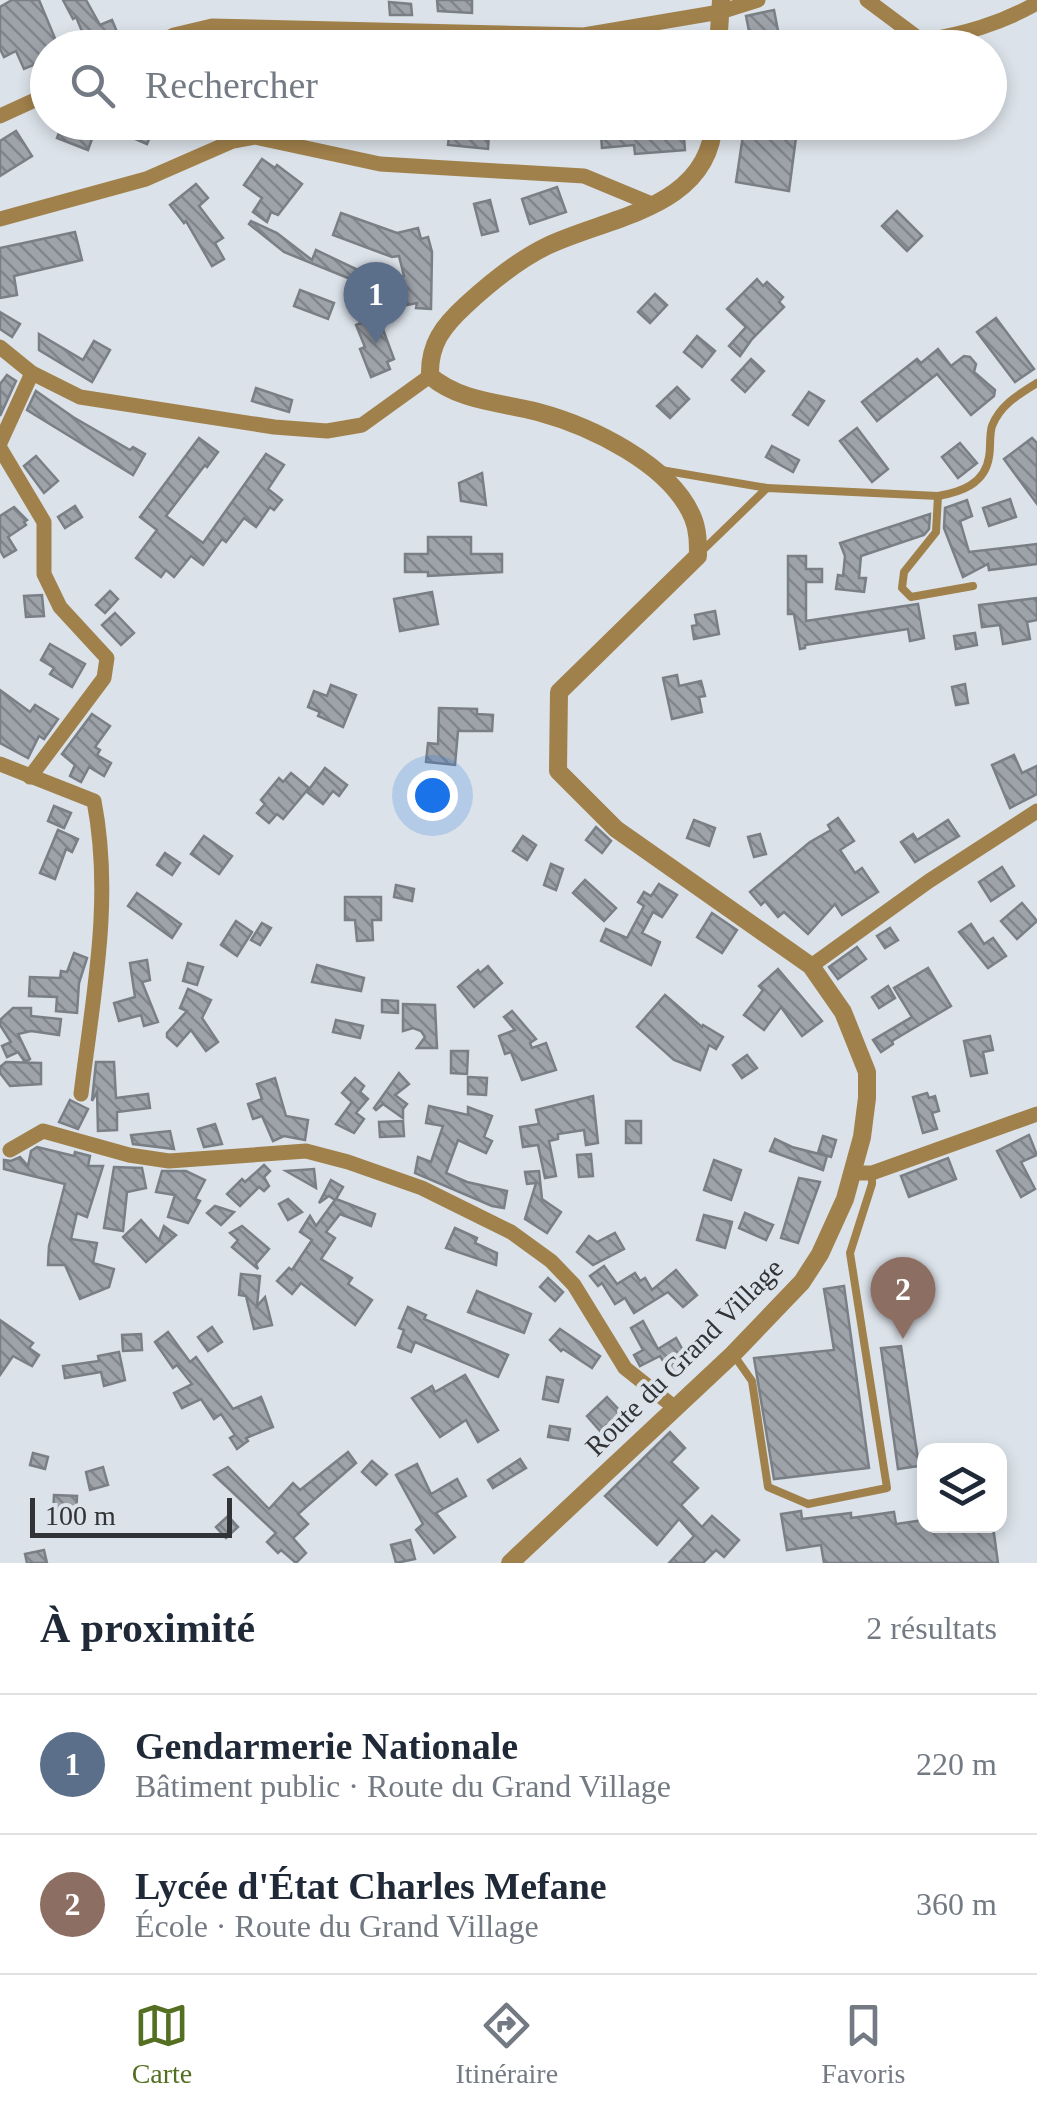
<!DOCTYPE html>
<html lang="fr">
<head>
<meta charset="utf-8">
<style>
	body { margin:0; font-family:Georgia,serif; background:#f6f6f7; color:#1f2937 }
	.controls { position:absolute; right:30px; bottom:30px; display:grid; overflow:hidden; border-radius:20px; box-shadow:0 5px 15px #0003 }
	.controls button { width:90px; height:90px; display:grid; place-items:center; padding:0; border:0; border-bottom:2px solid #e0e1e3; background:#fff; color:#1f2937; font:50px sans-serif }
	.scale { position:absolute; left:30px; bottom:25px; width:202px; box-sizing:border-box; padding-left:10px; border:5px solid #313336; border-top:0; font-size:28px; line-height:35px; white-space:nowrap; color:#313336; -webkit-text-stroke:8px #dbe2e9; paint-order:stroke }
	.you { position:absolute; left:432px; top:795px; width:35px; height:35px; margin:-25px; border:8px solid #fff; border-radius:50%; background:#1a73e8; box-shadow:0 0 0 15px #1a73e833 }
	.badge { display:grid; place-items:center; width:65px; height:65px; border-radius:50%; background:#556f22; color:#fff; font-size:32px; font-weight:700 }
	.pin { position:absolute; translate:-50% -82px; filter:drop-shadow(0 2px 5px #0008) }
	.pin::after { content:''; position:absolute; top:52px; width:35px; height:30px; background:inherit; clip-path:polygon(0 0,100% 0,50% 100%) }
	.list { margin:0; padding:0; list-style:none }
	h2 { display:flex; justify-content:space-between; align-items:center; height:130px; margin:0; padding:0 40px; font-size:42px }
	h2 small { font-size:32px; font-weight:400; color:#747a83 }
	.list li { display:grid; grid-template-columns:65px 1fr auto; gap:30px; align-items:center; box-sizing:border-box; height:140px; padding:0 40px; border-top:2px solid #e0e1e3 }
	.list b { display:block; font-size:38px; white-space:nowrap }
	.list p { margin:0; font-size:32px; white-space:nowrap; color:#747a83 }
	.list em { font-size:32px; font-style:normal; color:#747a83 }
	.icon { flex:none; width:55px; height:55px; fill:none; stroke:currentColor; stroke-width:2; stroke-linecap:round; stroke-linejoin:round }
	.map { position:relative; flex:none; width:1037px; height:1563px; overflow:hidden }
	.search { position:absolute; background:#fff; box-shadow:0 5px 15px #0003; left:30px; right:30px; top:30px; height:110px; display:flex; align-items:center; gap:25px; box-sizing:border-box; padding:0 35px; border-radius:55px; color:#747a83; font-size:38px }
	.sheet { height:410px; background:#fff }
	nav { display:flex; justify-content:space-around; align-items:center; box-sizing:border-box; height:140px; border-top:2px solid #e0e1e3; background:#fff; font-size:28px; color:#747a83 }
	nav a { display:grid; justify-items:center; gap:5px }
	nav .on { color:#556f22 }
	.map>svg:first-child { display:block }
</style>
</head>
<body>
<div class="map">
<svg width="1037" height="1563" viewBox="0 0 1037 1563">
	<defs>
		<pattern id="building-back-hatch" width="6" height="6" patternUnits="userSpaceOnUse" patternTransform="scale(2.5)"><rect width="6" height="6" fill="#9ea3aa"/><path d="M-1 5l2 2M0 0l6 6M5-1l2 2" fill="none" stroke="#81858b"/></pattern>
	</defs>
	<rect width="100%" height="100%" fill="#dbe2e9"/>
	<g fill="url(#building-back-hatch)" stroke="#7a7f86" stroke-width="2.5">
		<path d="M12,0H39L59,48H48V59L24,69L16,51L4,57L0,49V7Z"/>
		<path d="M63,0H86L100,25L112,20L120,39L98,48H89L76,17L73,19Z"/>
		<path d="M437,0H472V13L438,11Z"/>
		<path d="M389,2L411,4L412,15H390Z"/>
		<path d="M774,10L779,36L751,41L746,16Z"/>
		<path d="M63,122H98L88,150L57,138Z"/>
		<path d="M139,122H156L147,144L133,138Z"/>
		<path d="M607,122H647V128L683,125L685,150L635,154L634,145L602,148L600,123Z"/>
		<path d="M745,122H798L789,191L736,182Z"/>
		<path d="M450,127L489,132L488,149L448,145Z"/>
		<path d="M16,131L32,156L0,176V141Z"/>
		<path d="M262,159L275,168L277,165L302,184L278,215L271,212L267,222L253,212L262,198L244,185Z"/>
		<path d="M196,184L208,198L199,206L223,238L215,243L224,259L212,266L186,221L184,223L170,205Z"/>
		<path d="M557,187L566,212L530,224L522,199Z"/>
		<path d="M490,200L498,231L482,235L474,204Z"/>
		<path d="M897,211L922,236L907,251L882,226Z"/>
		<path d="M341,213L397,233L418,228L421,239L428,237L432,252L431,309L416,308L417,303L397,307L392,279L381,297L348,278L284,252L249,224L251,221L277,233L312,260L316,250L381,281L404,276L399,256L392,257L333,235Z"/>
		<path d="M75,232L82,260L14,276L17,295L0,298V248Z"/>
		<path d="M757,279L763,286L767,282L783,297L779,302L784,307L752,339L740,356L729,346L746,327L727,309Z"/>
		<path d="M300,290L334,303L328,319L294,306Z"/>
		<path d="M655,294L667,305L650,323L638,312Z"/>
		<path d="M0,312L20,324L12,337L0,329Z"/>
		<path d="M378,316L394,359L387,362L390,369L371,377L360,349L365,347L356,325Z"/>
		<path d="M996,318L1034,369L1015,382L977,332Z"/>
		<path d="M39,334L83,360L94,341L110,350L92,382L39,350Z"/>
		<path d="M697,336L715,351L702,367L684,352Z"/>
		<path d="M938,349L951,366L964,356L970,357L976,364L974,372L995,390L994,396L971,415L937,374L877,421L862,402L917,359L921,363Z"/>
		<path d="M751,359L764,371L745,392L732,380Z"/>
		<path d="M7,375L16,381L0,416V384Z"/>
		<path d="M677,387L689,399L670,418L657,406Z"/>
		<path d="M256,388L292,400L289,412L252,401Z"/>
		<path d="M36,391L73,417L130,450L133,447L145,454L133,475L27,410Z"/>
		<path d="M809,392L824,401L808,425L793,415Z"/>
		<path d="M857,428L888,469L872,482L840,441Z"/>
		<path d="M199,438L218,452L207,467L205,465L166,516L203,543L266,454L284,465L268,489L282,500L274,510L270,507L256,527L244,518L226,542L222,539L203,565L191,556L174,577L166,570L161,577L136,558L157,530L140,517Z"/>
		<path d="M1032,438L1037,443V504L1004,459Z"/>
		<path d="M960,443L977,463L958,478L942,457Z"/>
		<path d="M772,446L799,460L793,472L766,457Z"/>
		<path d="M36,456L58,481L44,493L24,466Z"/>
		<path d="M482,473L486,505L461,501L459,483Z"/>
		<path d="M1010,499L1016,517L989,526L983,508Z"/>
		<path d="M967,500L972,516L960,521L969,552L1037,544V564L989,570L988,564L963,577L944,528L945,508Z"/>
		<path d="M75,506L82,517L65,528L58,517Z"/>
		<path d="M14,507L27,520L24,522L26,525L8,537L16,550L4,557L0,550V516Z"/>
		<path d="M930,514L929,529L924,535L861,556L859,578H866L864,592L836,589L838,575L843,576L845,556L840,543Z"/>
		<path d="M428,537H471V554H502V572L428,576V572H405V554H428Z"/>
		<path d="M788,556H806V569H822V582H806V621L918,604L924,638L910,641L908,629L805,645V648L800,649L794,614H788Z"/>
		<path d="M110,591L118,599L105,613L96,605Z"/>
		<path d="M432,592L438,624L400,631L394,599Z"/>
		<path d="M42,595L44,616L26,617L24,596Z"/>
		<path d="M1037,598V620L1027,622L1030,639L1003,644L1000,625L982,627L979,605Z"/>
		<path d="M715,611L719,634L694,639L692,626L697,625L695,615Z"/>
		<path d="M115,613L134,633L121,645L102,625Z"/>
		<path d="M975,633L977,645L956,649L954,636Z"/>
		<path d="M50,644L85,664L72,687L50,674L54,668L41,660Z"/>
		<path d="M677,675L679,686L701,681L705,696L699,697L702,712L672,719L663,678Z"/>
		<path d="M965,684L968,703L956,705L952,687Z"/>
		<path d="M331,685L356,695L343,727L318,716L320,712L308,707L314,691L327,696Z"/>
		<path d="M0,690L30,712L35,705L58,719L44,739L39,736L28,758L0,743Z"/>
		<path d="M439,708L477,709V714L493,715L492,731H458L455,765L426,762L428,743L438,744Z"/>
		<path d="M92,714L110,726L95,747L100,750L97,755L111,763L104,776L89,767L81,782L70,776L75,765L62,754Z"/>
		<path d="M1014,755L1022,773L1037,766V794L1010,808L992,765Z"/>
		<path d="M325,768L347,785L339,796L333,791L323,804L307,792Z"/>
		<path d="M291,773L309,788L283,819L277,814L269,823L257,813L265,804L261,800L279,778L283,782Z"/>
		<path d="M54,806L71,813L64,828L48,821Z"/>
		<path d="M838,818L854,841L840,850L855,873L862,868L878,892L842,915L835,904L808,934L784,912L778,917L765,901L761,905L750,892L810,842L831,830L828,825Z"/>
		<path d="M694,820L715,828L709,846L687,838Z"/>
		<path d="M948,820L959,836L915,862L901,842L913,834L917,840Z"/>
		<path d="M596,827L611,841L602,853L586,840Z"/>
		<path d="M58,830L78,839L72,852L66,849L55,879L40,873Z"/>
		<path d="M760,834L766,854L754,857L748,837Z"/>
		<path d="M204,836L232,856L219,874L191,854Z"/>
		<path d="M523,836L536,845L527,860L513,851Z"/>
		<path d="M165,853L180,863L172,875L157,865Z"/>
		<path d="M551,864L563,869L556,890L544,885Z"/>
		<path d="M1002,867L1014,886L991,901L979,882Z"/>
		<path d="M585,880L616,908L604,921L573,893Z"/>
		<path d="M659,884L677,895L662,917L653,912L642,933L660,942L651,965L601,941L606,929L627,938L644,906L638,902L644,892L651,896Z"/>
		<path d="M396,885L414,889L412,901L394,897Z"/>
		<path d="M137,893L181,924L172,938L128,906Z"/>
		<path d="M345,897H381V920H372L373,940L357,941L355,920H345Z"/>
		<path d="M1022,903L1037,921L1017,939L1001,921Z"/>
		<path d="M712,913L737,930L722,953L697,937Z"/>
		<path d="M236,921L252,932L237,956L221,945Z"/>
		<path d="M262,923L271,928L260,945L251,940Z"/>
		<path d="M971,924L984,944L993,938L1006,956L988,968L959,932Z"/>
		<path d="M890,928L898,940L885,948L877,936Z"/>
		<path d="M857,947L866,959L838,979L829,967Z"/>
		<path d="M74,953L87,958L79,983L77,1013L56,1011L57,997L29,996L30,977L60,978L61,971L67,972Z"/>
		<path d="M147,960L150,980L142,982L158,1022L144,1026L141,1015L119,1021L114,1003L135,997L130,963Z"/>
		<path d="M188,963L203,967L197,985L183,981Z"/>
		<path d="M317,965L364,978L361,991L312,982Z"/>
		<path d="M488,966L502,983L474,1007L458,987L478,970L480,973Z"/>
		<path d="M928,968L951,1006L892,1041L893,1044L881,1052L873,1040L912,1017L894,988Z"/>
		<path d="M778,969L822,1021L802,1036L781,1007L764,1030L744,1015L763,990L759,986Z"/>
		<path d="M888,986L895,998L879,1008L872,997Z"/>
		<path d="M188,989L211,1000L202,1018L218,1042L206,1051L191,1030L177,1046L167,1037V1033L187,1011L180,1008Z"/>
		<path d="M665,995L702,1027L703,1025L723,1037L716,1049L709,1045L700,1070L674,1060L637,1027Z"/>
		<path d="M382,1000L398,1001V1013L382,1012Z"/>
		<path d="M403,1004L435,1005L437,1048H417L425,1037L421,1031L413,1028L403,1031Z"/>
		<path d="M13,1008H31V1016L61,1019L59,1035L31,1031L18,1034L30,1059L25,1062L18,1052L7,1057L2,1046L11,1042L0,1025V1020Z"/>
		<path d="M512,1011L536,1039L530,1043L532,1048L546,1043L556,1070L522,1080L511,1052L505,1054L499,1036L515,1030L504,1017Z"/>
		<path d="M336,1020L363,1026L360,1038L333,1032Z"/>
		<path d="M990,1036L993,1050L983,1052L987,1073L971,1076L964,1041Z"/>
		<path d="M451,1051H468L467,1074L451,1073Z"/>
		<path d="M747,1055L757,1068L742,1078L733,1065Z"/>
		<path d="M6,1062L41,1063V1084L10,1086L0,1073V1067Z"/>
		<path d="M96,1062H114L116,1098L148,1094L150,1108L117,1112V1130L98,1131L97,1092L92,1101Z"/>
		<path d="M399,1073L409,1084L395,1095L407,1104L403,1109V1118L383,1104L376,1110L374,1108Z"/>
		<path d="M468,1077L487,1078L486,1095L468,1094Z"/>
		<path d="M275,1078L286,1116L308,1120L305,1140L284,1136L273,1141L262,1116L253,1119L248,1104L262,1099L257,1084Z"/>
		<path d="M355,1078L364,1086L360,1092L368,1099L356,1113L364,1119L354,1133L336,1124L352,1102L342,1093Z"/>
		<path d="M927,1093L929,1098L935,1096L939,1111L932,1113L937,1129L923,1133L913,1097Z"/>
		<path d="M593,1096L598,1143L586,1145L584,1130L558,1134V1139L549,1141L556,1176L545,1178L538,1145L523,1147L520,1127L539,1124L536,1110Z"/>
		<path d="M70,1100L88,1109L78,1129L59,1122Z"/>
		<path d="M429,1106L468,1115V1107L492,1116L484,1137L492,1141L486,1153L458,1140L446,1173L467,1182L507,1191L504,1208L492,1206L415,1173L418,1157L431,1162L443,1126L426,1123Z"/>
		<path d="M403,1121L404,1136L380,1137L379,1122Z"/>
		<rect x="626" y="1121" width="15" height="22"/>
		<path d="M215,1124L222,1144L204,1147L198,1129Z"/>
		<path d="M170,1131L174,1149L133,1144L131,1135Z"/>
		<path d="M1029,1135L1037,1155L1021,1162L1035,1189L1021,1197L997,1151Z"/>
		<path d="M823,1136L836,1140L831,1157L818,1153Z"/>
		<path d="M775,1139L792,1147L827,1156L823,1170L770,1151Z"/>
		<path d="M37,1147L74,1156L75,1152L90,1156L88,1166H103L87,1217L77,1213L71,1239L97,1243L93,1263L114,1269L109,1287L80,1299L65,1265H48L49,1246L65,1184L4,1169V1160L11,1161L20,1157L28,1166L31,1151Z"/>
		<path d="M591,1154L593,1176L579,1177L577,1155Z"/>
		<path d="M948,1158L956,1179L909,1197L901,1176Z"/>
		<path d="M714,1160L741,1170L731,1200L704,1190Z"/>
		<path d="M264,1165L270,1171L264,1177L269,1186L264,1191L259,1187L240,1206L227,1194L242,1179L245,1182Z"/>
		<path d="M114,1167L142,1168L146,1188L127,1192L123,1231L104,1228Z"/>
		<path d="M314,1169L316,1188L286,1171Z"/>
		<path d="M162,1171H186L205,1180L195,1199L200,1201L188,1223L168,1217L175,1195L156,1192Z"/>
		<path d="M539,1171L542,1199L561,1212L547,1233L525,1219L536,1183L527,1184L525,1172Z"/>
		<path d="M799,1178L820,1182L798,1243L781,1238Z"/>
		<path d="M331,1180L343,1187L336,1199L375,1214L371,1226L340,1214L326,1232L335,1238L321,1259L352,1278L348,1284L372,1300L355,1325L301,1283L292,1294L277,1281L289,1268L292,1270L312,1240L300,1232L310,1216L316,1226L335,1200L329,1196L319,1203Z"/>
		<path d="M288,1199L302,1212L288,1220L279,1204Z"/>
		<path d="M215,1206L234,1212L221,1225L207,1213Z"/>
		<path d="M745,1213L773,1225L766,1240L739,1228Z"/>
		<path d="M704,1215L732,1222L725,1248L697,1240Z"/>
		<path d="M141,1220L159,1240L164,1226L176,1235L146,1262L123,1237Z"/>
		<path d="M242,1226L269,1249L256,1264L258,1269L232,1247L238,1240L230,1233Z"/>
		<path d="M455,1228L477,1238L475,1243L497,1253L496,1265L446,1248Z"/>
		<path d="M615,1233L624,1249L593,1265L577,1252L589,1236L597,1242Z"/>
		<path d="M604,1266L617,1284L635,1273L640,1281L645,1278L652,1290L676,1270L697,1295L683,1307L668,1292L634,1313L625,1298L615,1304L602,1283L598,1286L590,1276Z"/>
		<path d="M241,1274L260,1276L257,1306L265,1297L272,1325L254,1329L246,1296L239,1295Z"/>
		<path d="M548,1278L563,1292L555,1301L540,1287Z"/>
		<path d="M844,1286L869,1468L774,1479L754,1358L834,1350L824,1289Z"/>
		<path d="M477,1291L531,1314L524,1333L468,1312Z"/>
		<path d="M408,1307L426,1315L424,1319L508,1355L498,1377L415,1342L411,1352L398,1347L404,1330L399,1328Z"/>
		<path d="M0,1320L33,1343L29,1348L39,1355L32,1366L13,1356L0,1375Z"/>
		<path d="M643,1321L658,1349L676,1338L684,1352L676,1357L683,1369L672,1375L660,1356L640,1366L634,1355L643,1350L631,1328Z"/>
		<path d="M212,1327L222,1342L208,1351L198,1337Z"/>
		<path d="M560,1329L600,1356L592,1368L563,1349L561,1351L550,1340Z"/>
		<path d="M168,1332L190,1362L196,1357L233,1409L261,1397L273,1427L246,1438L248,1441L237,1449L230,1438L235,1435L221,1414L214,1419L201,1399L182,1408L174,1393L192,1384L177,1365L173,1368L155,1342Z"/>
		<path d="M141,1334L142,1350L123,1351L122,1335Z"/>
		<path d="M901,1346L919,1466L898,1469L881,1348Z"/>
		<path d="M119,1352L125,1380L104,1386L101,1372L65,1378L63,1366L99,1361L98,1356Z"/>
		<path d="M465,1375L498,1430L478,1442L466,1420L440,1437L412,1398L432,1386L435,1392Z"/>
		<path d="M547,1377L563,1380L558,1402L543,1399Z"/>
		<path d="M607,1397L621,1412L600,1431L587,1416Z"/>
		<path d="M550,1426L570,1429L568,1440L548,1437Z"/>
		<path d="M670,1432L685,1448L671,1462L698,1488L681,1505L702,1527L712,1516L739,1540L724,1557L716,1550L703,1563H669L694,1536L679,1519L657,1545L605,1496Z"/>
		<path d="M348,1452L356,1463L298,1514L308,1524L293,1538L306,1553L296,1563L281,1550L278,1553L267,1542L276,1533L214,1475L228,1467L269,1509L293,1483L300,1490Z"/>
		<path d="M33,1453L48,1457L45,1469L30,1465Z"/>
		<path d="M520,1459L526,1468L493,1488L488,1480Z"/>
		<path d="M372,1461L387,1474L376,1485L362,1472Z"/>
		<path d="M417,1464L431,1494L457,1479L466,1496L436,1513L455,1537L434,1553L416,1530L423,1524L396,1475Z"/>
		<path d="M103,1467L108,1485L90,1490L86,1472Z"/>
		<path d="M54,1495L77,1496L76,1519L53,1518Z"/>
		<path d="M801,1511L802,1519L851,1513V1518L894,1512L896,1524L924,1520V1526H993L998,1563H824L821,1545L787,1550L781,1514Z"/>
		<path d="M228,1516L238,1527L226,1538L216,1527Z"/>
		<path d="M410,1540L415,1559L396,1563L391,1545Z"/>
		<path d="M44,1550L47,1563H27L25,1554Z"/>
	</g>
	<g fill="none" stroke-linecap="round" stroke-linejoin="round">
		<g stroke="#a1814b" stroke-width="8">
			<path d="M661,470L767,488"/>
			<path d="M938,496L936,532L904,572L902,588L911,597L973,586"/>
			<path d="M701,552L767,488L938,496C961,492 985,484 989,457C991,447 989,436 992,426C1000,405 1019,394 1037,383"/>
			<path d="M733,1354L752,1381L768,1487L808,1504L887,1488L850,1253L872,1184V1173"/>
		</g>
		<g stroke="#a1814b" stroke-width="15">
			<path d="M867,0L922,41C964,34 1000,24 1037,3"/>
			<path d="M147,48L174,35L212,26L584,35L720,12L758,0"/>
			<path d="M0,116L48,94"/>
			<path d="M0,219L146,179L233,141L255,137L380,164L584,176L654,205"/>
			<path d="M0,347L32,373L80,397L274,427L327,431L362,425L430,376"/>
			<path d="M0,443L32,373"/>
			<path d="M0,448L44,522V574L60,607L107,658L104,678L30,777"/>
			<path d="M0,764L94,801C113,899 93,996 81,1094"/>
			<path d="M811,966L929,881L1037,811"/>
			<path d="M10,1150L43,1131L129,1155L169,1161L306,1151L348,1162L422,1188L511,1232L551,1261L574,1285L625,1368L674,1407"/>
			<path d="M852,1173H872L1037,1114"/>
		</g>
		<g stroke="#a1814b" stroke-width="18">
			<path d="M718,48L721,0"/>
			<path d="M510,1563L733,1354L802,1282L820,1254L845,1199L862,1137L867,1098V1072L843,1012L811,966L616,829L558,771L559,692L698,556C698,543 698,530 693,518C671,464 590,426 538,412C500,402 461,402 430,376C429,344 443,326 466,305C490,283 518,260 547,246C610,216 709,209 714,122"/>
		</g>
	</g>
	<g text-anchor="middle" dominant-baseline="central" stroke-width="8" stroke-linejoin="round" paint-order="stroke">
		<g font-size="28" fill="#313336" stroke="#dbe2e9">
			<text transform="translate(684 1357) rotate(-45)">Route du Grand Village</text>
		</g>
	</g>
</svg>
<div class="controls">
<button><svg class="icon" aria-label="layers" viewBox="0 0 24 24"><path d="M12 4l9 5-9 5-9-5zM3 14l9 5 9-5"/></svg></button>
</div>
<div class="scale">100 m</div>
<div class="you"></div>
<div class="pin badge" style="left:376px;top:344px;background:#5c6f8a">1</div>
<div class="pin badge" style="left:903px;top:1339px;background:#8d6e63">2</div>
<div class="search"><svg class="icon" aria-label="search" viewBox="0 0 24 24"><circle cx="10" cy="10" r="6"/><path d="M15 15l6 6"/></svg>Rechercher</div>
</div>
<section class="sheet">
<h2>À proximité<small>2 résultats</small></h2>
<ul class="list">
<li><span class="badge" style="background:#5c6f8a">1</span><div><b>Gendarmerie Nationale</b><p>Bâtiment public · Route du Grand Village</p></div><em>220 m</em></li>
<li><span class="badge" style="background:#8d6e63">2</span><div><b>Lycée d'État Charles Mefane</b><p>École · Route du Grand Village</p></div><em>360 m</em></li>
</ul>
</section>
<nav>
<a class="on"><svg class="icon" aria-label="map" viewBox="0 0 24 24"><path d="M3 6l6-2 6 2 6-2v14l-6 2-6-2-6 2zM9 4v14M15 6v14"/></svg>Carte</a>
<a><svg class="icon" aria-label="directions" viewBox="0 0 24 24"><path d="M12 3l9 9-9 9-9-9zM9 14v-3h6M13 9l2 2-2 2"/></svg>Itinéraire</a>
<a><svg class="icon" aria-label="saved" viewBox="0 0 24 24"><path d="M7 4h10v16l-5-4-5 4z"/></svg>Favoris</a>
</nav>
</body>
</html>
